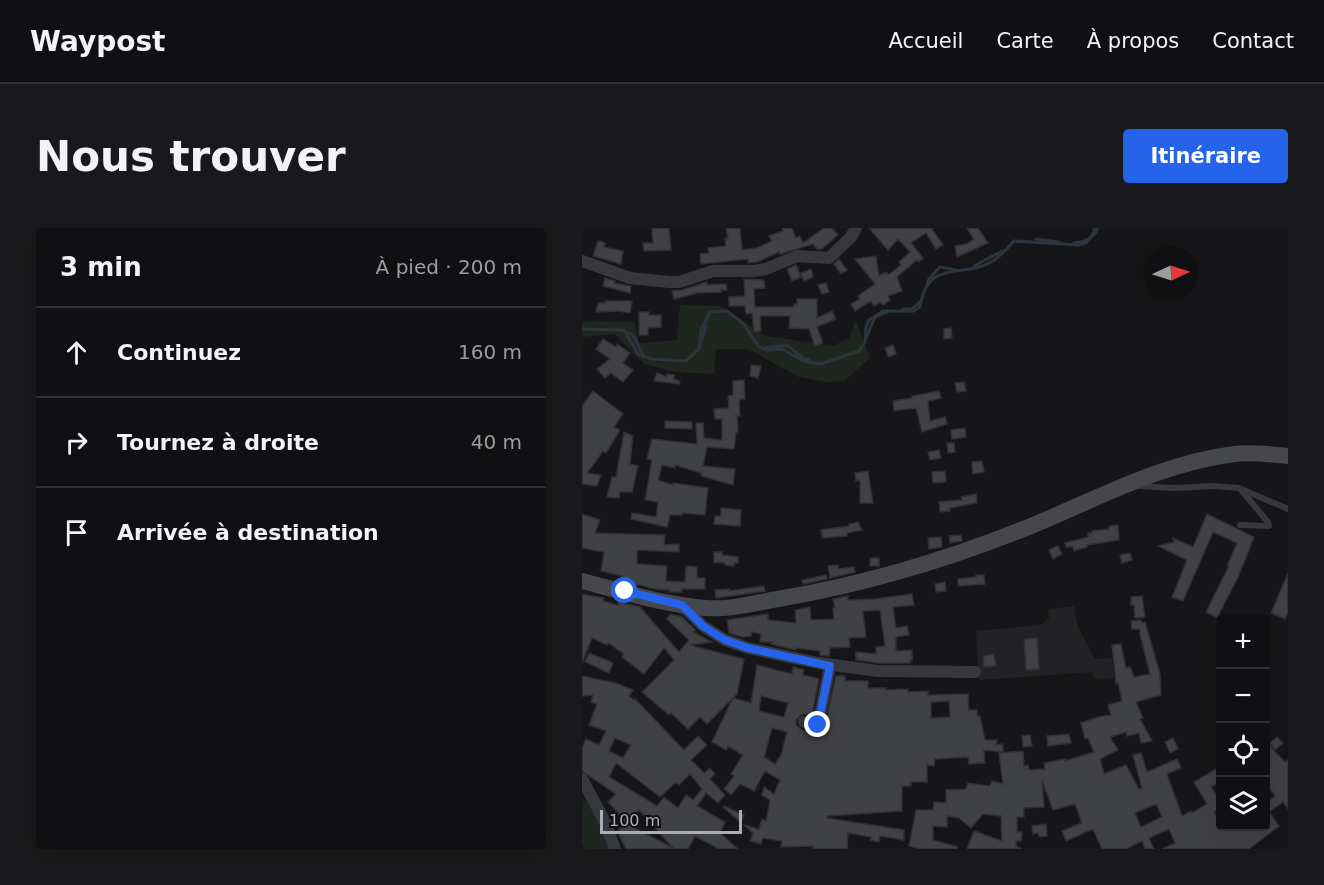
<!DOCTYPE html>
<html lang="fr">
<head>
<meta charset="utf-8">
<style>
	body { margin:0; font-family:"DejaVu Sans",sans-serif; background:#19191b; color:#f1f3f6 }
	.controls { position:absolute; right:18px; bottom:18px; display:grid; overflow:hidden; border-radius:6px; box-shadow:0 6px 24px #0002 }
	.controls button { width:54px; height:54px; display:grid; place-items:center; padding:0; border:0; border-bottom:2px solid #303032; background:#101012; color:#f1f3f6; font:30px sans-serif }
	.compass { position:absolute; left:562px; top:18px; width:54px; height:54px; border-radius:50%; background:#101012; box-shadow:0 6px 24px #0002; rotate:86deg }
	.scale { position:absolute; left:18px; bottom:15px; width:142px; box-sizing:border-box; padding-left:6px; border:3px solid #a8adb8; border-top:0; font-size:16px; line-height:21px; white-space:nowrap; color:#a8adb8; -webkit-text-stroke:4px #111113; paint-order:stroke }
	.stop { position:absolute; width:18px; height:18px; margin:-14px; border:4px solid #2563eb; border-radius:50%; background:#fff }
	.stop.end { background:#2563eb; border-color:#fff; box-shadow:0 2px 6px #0008 }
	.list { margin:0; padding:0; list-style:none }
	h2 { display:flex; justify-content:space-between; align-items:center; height:78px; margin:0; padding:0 24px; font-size:26px }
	h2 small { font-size:20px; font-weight:400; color:#9c9d9f }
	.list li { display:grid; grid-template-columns:39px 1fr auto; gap:18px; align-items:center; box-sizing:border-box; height:90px; padding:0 24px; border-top:2px solid #303032 }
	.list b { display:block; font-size:22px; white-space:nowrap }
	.list em { font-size:20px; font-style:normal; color:#9c9d9f }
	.icon { flex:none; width:33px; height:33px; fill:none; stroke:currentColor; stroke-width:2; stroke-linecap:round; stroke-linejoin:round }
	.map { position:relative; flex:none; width:706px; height:621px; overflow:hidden; border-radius:6px }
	header { display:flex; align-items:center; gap:36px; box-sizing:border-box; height:84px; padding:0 30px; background:#101012; border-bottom:2px solid #303032 }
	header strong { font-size:28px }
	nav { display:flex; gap:33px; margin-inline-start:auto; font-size:21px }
	.intro { display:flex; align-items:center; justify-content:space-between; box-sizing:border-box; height:144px; padding:0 36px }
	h1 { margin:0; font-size:42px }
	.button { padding:15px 27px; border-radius:6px; background:#2563eb; color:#fff; font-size:21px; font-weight:700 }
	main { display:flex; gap:36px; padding:0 36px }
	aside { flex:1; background:#101012; border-radius:6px; box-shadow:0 6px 24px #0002 }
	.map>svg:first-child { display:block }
</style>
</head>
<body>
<header>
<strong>Waypost</strong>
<nav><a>Accueil</a><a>Carte</a><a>À propos</a><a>Contact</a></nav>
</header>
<div class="intro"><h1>Nous trouver</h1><a class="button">Itinéraire</a></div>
<main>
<aside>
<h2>3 min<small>À pied · 200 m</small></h2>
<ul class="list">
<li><svg class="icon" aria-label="ahead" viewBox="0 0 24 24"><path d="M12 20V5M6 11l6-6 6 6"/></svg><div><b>Continuez</b></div><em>160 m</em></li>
<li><svg class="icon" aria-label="right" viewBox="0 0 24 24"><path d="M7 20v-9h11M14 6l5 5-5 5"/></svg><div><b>Tournez à droite</b></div><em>40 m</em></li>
<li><svg class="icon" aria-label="arrive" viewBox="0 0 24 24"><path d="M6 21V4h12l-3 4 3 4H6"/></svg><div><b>Arrivée à destination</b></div></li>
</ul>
</aside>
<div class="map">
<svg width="706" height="621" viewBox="0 0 706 621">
	<rect width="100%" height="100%" fill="#161618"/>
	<path fill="#222225" d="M492,378L496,399L513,431L530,430L532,450L511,451V444L397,452L394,403L459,397L467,390L466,381Z"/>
	<g fill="#1e261f">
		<path d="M98,77L137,78L184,108L251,118L267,110L274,93L288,130L262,153L244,154L217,149L166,121H134L132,146L93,144L62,136L32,106L0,109V93L52,94L57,115L95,112Z"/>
		<path d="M0,572L6,573L31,621H0Z"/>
	</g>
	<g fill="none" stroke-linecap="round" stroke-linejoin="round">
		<g stroke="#2c353c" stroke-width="3">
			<path d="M454,11L477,14"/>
			<path d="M492,15C502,14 512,10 516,0"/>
			<path d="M392,38L420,23"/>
			<path d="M345,56L347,51L358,39L374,42"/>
			<path d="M321,81H330L338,74"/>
			<path d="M0,101L42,102L56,126L69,131L104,133L117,121L119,102L128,84L145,83L162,96L176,118L184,122L200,121L221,133L239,136L277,123L283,114L284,99L287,92L301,83H332L338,79C346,29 380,52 411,33C418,28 426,20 432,13L497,17C507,15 510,10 513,0"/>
			<path d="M43,104L51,107L62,129"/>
			<path d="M284,110L293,89L305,84"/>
			<path d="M120,112L124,98"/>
			<path d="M182,120L205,117L222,131L227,132"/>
		</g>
	</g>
	<g fill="#404145" stroke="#303034" stroke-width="1.5" fill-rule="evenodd">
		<path d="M70,0H87L89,22L62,23L61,15H71Z"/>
		<path d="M144,0H158L160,22L175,20L190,13L187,8L201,3L200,0H210L214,10L218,8L221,15L242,0H250L256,7L240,21H235L231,16L198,26L197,24L175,34L166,35V31L119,36L118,26L127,25L126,20L144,18L143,10H146Z"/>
		<path d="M287,0H352L350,1L361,17L354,21L344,5L329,15L341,30L337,34L335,32L315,49L320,63L306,68L308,72L301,77L299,74L292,78L289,73L273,83L269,76L278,71L276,68L293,56L273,31L294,28L297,48L304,44L306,47L319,37L317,34L328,24L316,11L306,22Z"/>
		<path d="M385,0H396L406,15L375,29L373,18L385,16L392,11Z"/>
		<path d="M16,13L23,15L22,19L41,23L39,36L11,28Z"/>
		<path d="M257,31L265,42L259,46L252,36Z"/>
		<path d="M214,37L219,49L210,53L205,41Z"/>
		<path d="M229,41L231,49L222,53L219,45Z"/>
		<path d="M23,50L33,53L32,55L49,58L48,65L21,58Z"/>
		<path d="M162,51L182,52L183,60L172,61L173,79H212V76H215V71H235V90L250,83L254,91L235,99L241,115L233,118L227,101L207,100L208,88H178L179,103L172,104L170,85L164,86L163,78H147V69L163,68Z"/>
		<path d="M125,54V57L144,56L145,62H139V64L115,65L92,71L90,63L100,62Z"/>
		<path d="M244,55L247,64L240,66L236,57Z"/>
		<path d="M23,73H50L48,85L36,83L14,84L16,75H23Z"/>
		<path d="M57,84H67V87H79V99L66,100V107H57Z"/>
		<path d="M369,100L370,110L362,111V101Z"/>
		<path d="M21,111L34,119L35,116L48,125L41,135L51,142L41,154L29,145L23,150L15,141L28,131L14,121Z"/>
		<path d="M311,117L314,126L306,129L303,120Z"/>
		<path d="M169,137L179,138L176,150L168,148Z"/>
		<path d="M75,145L85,149V146L92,147V151L98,153L97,156L72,153Z"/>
		<path d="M162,152L163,171H158L157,175L158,188H155L156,204H154L152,221L125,219L121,238L153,241L151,257L119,248V245L93,237V240L80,237L76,252L91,257V255L126,260L123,287L100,285V287H88L85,299L49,291L50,285L74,289L76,274L63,272L70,232L65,231L70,211L115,216L114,195H121L122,210L140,212V191H133L132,181L147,180L146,168L151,167V153Z"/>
		<path d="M382,154L384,163L375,164L373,155Z"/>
		<path d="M11,163L41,186L32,199L38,202L24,225L21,223L5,245L19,247L15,258L0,256V178Z"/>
		<path d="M357,163L359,170L346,173L348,193L363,189L365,196L340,204L334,180L312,183L311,173L330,170V168Z"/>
		<path d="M83,193L110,194V201L83,200Z"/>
		<path d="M383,200L384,209L370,211L369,202Z"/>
		<path d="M42,204L51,208L48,236L56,238L50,264H38L37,270L25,269L30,249H34Z"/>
		<path d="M365,215H372L373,224L366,225Z"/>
		<path d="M357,222L359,230L348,232L346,224Z"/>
		<path d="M400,233L402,244L391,246L390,234Z"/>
		<path d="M286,243L291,275H278V253H274L273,245Z"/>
		<path d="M363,243L364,254L351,255L350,244Z"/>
		<path d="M394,266L395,275L368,280V283L358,284L357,274L380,272L379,269Z"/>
		<path d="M139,280L159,282L158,298L132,296L133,288H139Z"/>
		<path d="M0,286L18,292L13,305L83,307L82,317L97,316V324L55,322V336L85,338L84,353L103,354L104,338L115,339V350H123V361H100V364H87V362L74,361L40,353V348L19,343L22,324L0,320Z"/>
		<path d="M625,286L672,309L657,347L635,390L624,384L647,338H645L655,315L631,304L601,373L590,369L605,332L576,318L592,314L591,310L611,319Z"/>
		<path d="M276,294L280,302L265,305V308L240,310L239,302L267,298V296Z"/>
		<path d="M536,297L537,312L505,317V319L492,323L491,319H484L483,315L506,309V305H510V303L527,301V298Z"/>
		<path d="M379,307L380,313L368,315L367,308Z"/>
		<path d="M359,309L360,319L347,321L346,310Z"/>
		<path d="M476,318L480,326L471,331L467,322Z"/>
		<path d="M132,324H140V327L156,329V335H152V338L143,337V335L132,334Z"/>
		<path d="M548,325L550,332L540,335L538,327Z"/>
		<rect x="288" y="330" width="9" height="8"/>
		<path d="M256,337V341L272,339L273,344L248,350L246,338Z"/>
		<path d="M706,345V384L703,391L689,385Z"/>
		<path d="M244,347L245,351L221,356L220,352Z"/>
		<path d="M394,347H402L403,356L376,358V351L394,349Z"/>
		<path d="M363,354L364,363L354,364L353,356Z"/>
		<path d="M182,358L183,363L134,370L133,362L147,361V363Z"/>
		<path d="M0,366L22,370L21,373L36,377L37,374L58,379L97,424L107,412L85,391L88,386L100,389L113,402L111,404L130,414L107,417L162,431L155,466L125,496L118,489L106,501L89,485L87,487L60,464L92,432L82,420L62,446L40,429L42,426L26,415L25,417L10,410L0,435Z"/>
		<path d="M330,366L332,377L311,379L314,400L325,398L327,407L314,409V423L330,422V432H328V435H297L274,432V424L294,426V419L303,418L298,382L281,383L284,409L267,410L268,419L248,420L247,428L238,427V423L214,420V422L189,416L190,414H178L179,406L170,404L169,408L160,409L147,405L145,392L186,386V392L214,395L213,382L228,379L229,392L252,391L251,380H253L251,371L266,368V372L292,371Z"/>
		<path d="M560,368L563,389L553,390L552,377H549V369Z"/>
		<path d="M559,392L560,395L563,394L578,446L579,467L554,474L561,490L558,491L570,513L559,515L557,505L545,508L544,504L528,509L536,522L518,531L522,546L544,537L557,561L560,560L551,527L559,525L565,544L595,531L599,540L585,546L600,588L609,583L610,585L625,576L612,554L639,538V553L629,559L639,574V580L632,584L639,594V598H684V575L693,568L684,555V522L688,518L703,534L706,532V581L701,574L687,584L697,598L667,621H580L593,615L587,601L567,610L572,621H563L560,613L544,621H520L511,601L484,613L480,603L500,595L493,576L471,582L460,553L462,579L442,580V589H435V604H440L439,613H434V618L440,621H385L392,603L420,613L419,588L401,586L389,600L377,590L365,588V599L351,598V612L376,619L375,621H338L327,618L334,582H351L352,574L364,575V562L384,561L386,555L408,558L410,553L421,556L417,525L441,523L442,538L446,537L447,542L463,541L462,535L483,531V533L512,524L506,510L503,511L499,495L516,489L529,487L526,477L540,473L536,454L534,455L530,417L539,416L544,440L548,439L552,449L568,446L558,406V401H550L549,393ZM574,576L580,589L559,599L553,585Z"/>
		<path d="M455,410L457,441L444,442L442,411Z"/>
		<path d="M7,425L31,435L27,445L3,434Z"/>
		<path d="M412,426L414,438L402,439L401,428Z"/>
		<path d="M175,437L210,446L211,439L222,442L221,447L237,451L230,487L220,486L214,492V497L220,502L235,505L242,502L254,448H263V453H286V460H304V462L326,461V464L346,463V467L386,466L387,482H395V488H398L403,512H415L414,517L421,516V524L402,522L403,535L387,536L386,529L353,531L352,538L345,537V554H329V558H320V583L245,588V590L322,602V612L298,608L297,614L288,612L289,609L266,605L265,621H231V618L199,619L200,613L181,610L179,616L168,613L171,605L162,597L177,601L180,591L184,593L188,572L180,567L182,559L192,566L198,552L183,543L172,563L158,556L149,567L142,561L152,548L149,546L161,527L146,518L144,522L130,514L151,470L169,475ZM179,468L206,475L202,489L177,483ZM367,473L368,489L349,490V474ZM190,500L205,504L199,527L193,536L182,529Z"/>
		<path d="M0,448L34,455L51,462L47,468L52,472L53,471L102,522L116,508L125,517L109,532L122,545L128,540L133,546L128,551L143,567L136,575L124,565L115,578L143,594L138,605L156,621H137L113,608L106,621H44L35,603L43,597L37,592L40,589L26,574L34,566L0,543V520L4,511L17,517L24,503L7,497L15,476L9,474L11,467L0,468ZM33,510L49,517L41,530L27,523ZM34,535L78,569L94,554L97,557L108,546L120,561L111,572L104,567L96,580L82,569L75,578L27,549ZM57,582L91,620L45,596Z"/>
		<path d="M487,506L489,515L466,518L465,508Z"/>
		<path d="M448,507L450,518L441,519L440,508Z"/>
		<path d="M695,509L701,515L693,522L688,515Z"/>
		<path d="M591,510L596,521L588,525L583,514Z"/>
		<path d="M142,578L162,587L159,595L141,579Z"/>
		<path d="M464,596L465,608L457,609L456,605L451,606L450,598Z"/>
	</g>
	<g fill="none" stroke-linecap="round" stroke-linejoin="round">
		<g stroke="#37383d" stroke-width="6">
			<path d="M556,258L593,260L630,258L657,260L706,281"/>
			<path d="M658,297L687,298L686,294L660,263"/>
		</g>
		<g stroke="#37383d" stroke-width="12">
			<path d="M0,33L48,50L87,54H97L131,43H171L184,41L215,28L247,30L269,9L274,0"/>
			<path d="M100,377L121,398L143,412L166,420L236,435L296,443L393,444"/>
			<path d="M222,494L236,497L248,438"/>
			<path d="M0,551L22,592L33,621"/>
		</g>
		<path stroke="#45474d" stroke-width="16" d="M0,353C40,363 82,377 124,380C148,382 172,375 196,371C279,357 361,333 439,302C510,274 575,236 652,226C669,224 688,226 706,228"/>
	</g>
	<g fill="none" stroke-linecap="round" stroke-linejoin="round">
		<path stroke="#2563eb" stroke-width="8" d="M43,363L100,377L121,398L143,412L166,420L248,438L236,497"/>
	</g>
</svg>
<div class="controls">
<button>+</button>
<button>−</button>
<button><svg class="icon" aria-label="locate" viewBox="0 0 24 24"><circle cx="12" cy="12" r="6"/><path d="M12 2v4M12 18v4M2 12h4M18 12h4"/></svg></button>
<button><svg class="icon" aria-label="layers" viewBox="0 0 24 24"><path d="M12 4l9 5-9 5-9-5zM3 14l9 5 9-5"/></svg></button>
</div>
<svg class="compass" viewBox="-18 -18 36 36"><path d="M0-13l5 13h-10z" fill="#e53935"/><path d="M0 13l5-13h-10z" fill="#9c9d9f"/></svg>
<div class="scale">100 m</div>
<div class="stop" style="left:43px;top:363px"></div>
<div class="stop end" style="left:236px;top:497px"></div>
</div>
</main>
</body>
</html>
